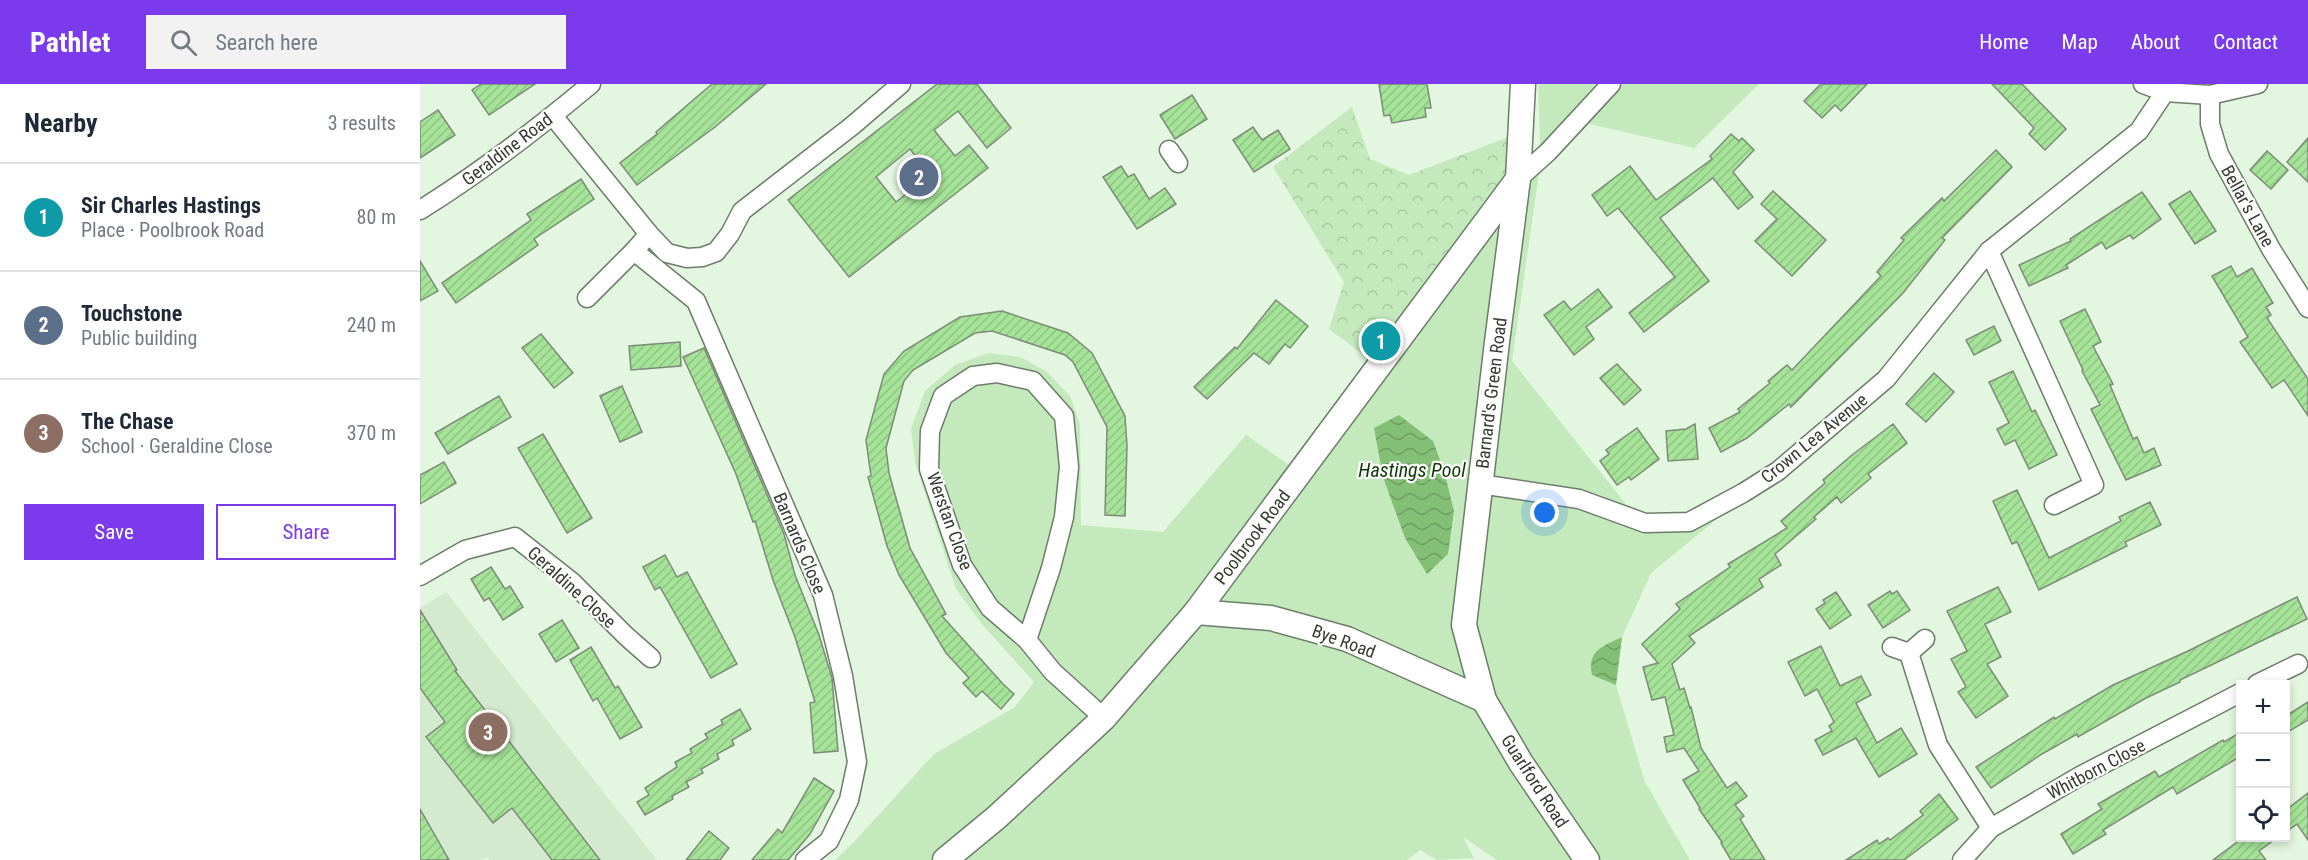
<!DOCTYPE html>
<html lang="en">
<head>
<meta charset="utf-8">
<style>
	body { margin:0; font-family:"Roboto Condensed",sans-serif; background:#f2f2f3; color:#1f2937 }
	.controls { position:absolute; right:18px; bottom:18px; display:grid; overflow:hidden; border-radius:0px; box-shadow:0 3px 9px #0003 }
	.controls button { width:54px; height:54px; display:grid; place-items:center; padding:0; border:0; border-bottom:2px solid #e0e1e3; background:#fff; color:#1f2937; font:30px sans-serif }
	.you { position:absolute; left:1125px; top:429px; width:21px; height:21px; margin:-15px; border:4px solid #fff; border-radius:50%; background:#1a73e8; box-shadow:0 0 0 9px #1a73e833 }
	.badge { display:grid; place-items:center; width:39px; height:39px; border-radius:50%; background:#7c3aed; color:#fff; font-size:20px; font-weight:700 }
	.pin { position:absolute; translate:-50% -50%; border:3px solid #fff; box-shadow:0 2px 6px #0006 }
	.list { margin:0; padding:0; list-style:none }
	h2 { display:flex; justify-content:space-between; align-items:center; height:78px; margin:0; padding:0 24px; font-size:26px }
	h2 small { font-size:20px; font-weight:400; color:#747a83 }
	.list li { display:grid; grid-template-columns:39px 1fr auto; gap:18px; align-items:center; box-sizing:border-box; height:108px; padding:0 24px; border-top:2px solid #e0e1e3 }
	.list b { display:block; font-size:22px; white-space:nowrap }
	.list p { margin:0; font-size:20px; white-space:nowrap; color:#747a83 }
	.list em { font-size:20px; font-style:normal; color:#747a83 }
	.actions { display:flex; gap:12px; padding:18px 24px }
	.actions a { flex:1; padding:14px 0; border:2px solid #7c3aed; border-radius:0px; text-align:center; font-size:21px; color:#7c3aed }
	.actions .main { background:#7c3aed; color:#fff }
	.icon { flex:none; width:33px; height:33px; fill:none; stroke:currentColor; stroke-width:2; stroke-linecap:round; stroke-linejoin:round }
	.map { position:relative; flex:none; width:1888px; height:776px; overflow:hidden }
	header { display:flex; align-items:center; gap:36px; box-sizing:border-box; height:84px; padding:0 30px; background:#7c3aed; color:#fff }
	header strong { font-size:28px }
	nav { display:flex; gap:33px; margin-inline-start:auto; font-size:21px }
	.search { width:420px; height:54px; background:#f2f2f3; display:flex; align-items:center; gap:15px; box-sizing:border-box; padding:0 21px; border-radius:0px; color:#747a83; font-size:22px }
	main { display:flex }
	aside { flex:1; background:#fff }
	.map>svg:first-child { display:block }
</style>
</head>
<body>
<header>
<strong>Pathlet</strong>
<div class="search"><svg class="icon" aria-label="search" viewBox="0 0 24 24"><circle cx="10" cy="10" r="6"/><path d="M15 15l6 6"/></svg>Search here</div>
<nav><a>Home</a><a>Map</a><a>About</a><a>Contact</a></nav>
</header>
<main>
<aside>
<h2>Nearby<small>3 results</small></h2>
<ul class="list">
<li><span class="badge" style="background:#0f9aa8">1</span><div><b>Sir Charles Hastings</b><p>Place · Poolbrook Road</p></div><em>80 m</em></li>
<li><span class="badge" style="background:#5c6f8a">2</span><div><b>Touchstone</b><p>Public building</p></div><em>240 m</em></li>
<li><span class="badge" style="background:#8d6e63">3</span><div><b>The Chase</b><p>School · Geraldine Close</p></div><em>370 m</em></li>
</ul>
<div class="actions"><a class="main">Save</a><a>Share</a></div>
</aside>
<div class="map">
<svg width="1888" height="776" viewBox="0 0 1888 776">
	<defs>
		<pattern id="forest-crowns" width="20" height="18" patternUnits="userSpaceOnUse" patternTransform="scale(1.5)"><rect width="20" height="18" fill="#c4e9bc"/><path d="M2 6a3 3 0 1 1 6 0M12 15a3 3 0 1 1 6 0" fill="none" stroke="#a9c9a2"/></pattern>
		<pattern id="water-waves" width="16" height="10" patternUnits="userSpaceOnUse" patternTransform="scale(1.5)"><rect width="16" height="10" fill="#83c076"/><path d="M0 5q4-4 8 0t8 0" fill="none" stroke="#6c9d61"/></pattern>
		<pattern id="building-hatch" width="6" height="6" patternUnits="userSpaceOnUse" patternTransform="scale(1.5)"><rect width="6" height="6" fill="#a5e398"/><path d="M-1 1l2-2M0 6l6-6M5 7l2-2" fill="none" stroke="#8fc483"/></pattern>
	</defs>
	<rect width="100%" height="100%" fill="#e3f6df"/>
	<path fill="#d3eace" d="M26,508L237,776H70L67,773L61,776H0V524Z"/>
	<path fill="#c4e9bc" d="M1118,0H1339L1274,64L1165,39L1119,89L1092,277L1209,424L1230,432L1297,435L1231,489L1202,553L1196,601L1225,698L1270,776H1077L1043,753L1054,774L1017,776L1000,766L987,776H415L434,758L514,670L595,623L614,598L561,539L536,505L495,378L491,345L505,307L535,281L569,269L600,273L626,287L650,312L660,341L661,441L743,448L826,351L885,392L1100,109L1120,58Z"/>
	<path fill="url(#forest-crowns)" d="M932,23L950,75L989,91L1088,53L1087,90L949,275L909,245L924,198L853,83Z"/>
	<g fill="url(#water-waves)">
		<path d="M979,331L1013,357L1024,387L1034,427L1028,470L1007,490L985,454L963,393L954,344Z"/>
		<path d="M1202,553L1196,601L1172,591C1167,566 1183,562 1202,553Z"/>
	</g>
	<g fill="url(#building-hatch)" stroke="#7c8c78" stroke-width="1.5" fill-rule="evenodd">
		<path d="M61,0H115L69,31L52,6Z"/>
		<path d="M292,0H346L295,43L217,101L200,79L237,50L236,48Z"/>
		<path d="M517,0H557L591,44L567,64L538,27L514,46L535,72L549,61L568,84L429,193L368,116ZM490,65L510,91L476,118L456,93Z"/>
		<path d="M959,0H1007L1011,24H1005L1006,33L972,39L970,31L964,32Z"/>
		<path d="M1401,0H1447L1421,27L1415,21L1402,34L1384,17Z"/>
		<path d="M1572,0H1602L1646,45L1625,66L1609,50L1614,44Z"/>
		<path d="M772,11L787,35L755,55L740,31Z"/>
		<path d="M18,26L35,51L0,74V38Z"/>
		<path d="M833,43L842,56L858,46L870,65L834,88L813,56Z"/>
		<path d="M1311,50L1319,57L1322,54L1334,66L1313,88L1333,113L1318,125L1293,94L1240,134L1289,197L1224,248L1209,229L1255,193L1198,124L1187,132L1172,111L1210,82L1236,116L1292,75L1290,72Z"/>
		<path d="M1888,54V98L1867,78Z"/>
		<path d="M1576,66L1592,83L1522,154L1525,156L1483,209L1371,323L1369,320L1327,354L1301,368L1289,344L1320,328L1318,325L1350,299L1348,297L1367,281L1372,286L1461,192L1457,188L1484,156L1481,154L1522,114L1524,117Z"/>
		<path d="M1847,67L1868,86L1851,105L1830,86Z"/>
		<path d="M701,82L708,93L714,90L729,115L745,104L756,120L717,145L683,93Z"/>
		<path d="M161,95L174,115L114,155L118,161L36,219L22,199L111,136L107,130Z"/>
		<path d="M1353,107L1406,156L1372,192L1335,157L1357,135L1341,120Z"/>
		<path d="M1770,107L1796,147L1775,160L1749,120Z"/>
		<path d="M1722,108L1741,135L1713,155L1710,151L1686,165L1682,158L1646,181L1648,184L1609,202L1599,181L1651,157L1650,155Z"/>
		<path d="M0,177L18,207L0,217Z"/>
		<path d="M1811,182L1817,193L1832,184L1853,219L1846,223L1851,231L1847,234L1888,295V332L1864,296L1852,304L1820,258L1828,253L1792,192Z"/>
		<path d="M1178,205L1192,223L1166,243L1174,255L1154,271L1124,231L1144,217L1151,226Z"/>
		<path d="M856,216L888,242L870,264L865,260L849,280L834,269L787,315L774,303L815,263L817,265Z"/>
		<path d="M1665,225L1681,258L1673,262L1693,300L1690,301L1713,355L1717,353L1724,369L1734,364L1741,381L1706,396L1671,325L1680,321L1662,287L1663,286L1640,237Z"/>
		<path d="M582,227L648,249L672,269L705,332L707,362L705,432L685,431L687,343L653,278L645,271L572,247L555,249L493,286L484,297L466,364L469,389L490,464L526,530L522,532L583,600L594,610L581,625L562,607L556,613L543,599L549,594L526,569L479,491L467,462L448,393L451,392L446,356L464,290L484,267L540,233Z"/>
		<path d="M1574,242L1581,257L1554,271L1546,256Z"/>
		<path d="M121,250L153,289L134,304L102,264Z"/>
		<path d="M260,258L261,282L211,286L209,262Z"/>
		<path d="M284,264L364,450L375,491L399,551L412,594L418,667L394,669L390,619L395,618L375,553L353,496L335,437L333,438L316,390L263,273Z"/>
		<path d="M1197,280L1221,306L1204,321L1180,294Z"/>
		<path d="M1593,287L1612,328L1615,326L1637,371L1609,385L1595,356L1585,361L1577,345L1589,339L1569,298Z"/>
		<path d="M1514,289L1534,308L1506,338L1486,320Z"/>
		<path d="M202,302L222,348L200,358L180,312Z"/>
		<path d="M79,312L91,333L28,370L15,349Z"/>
		<path d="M1275,340L1278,375L1248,377L1246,347L1266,345Z"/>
		<path d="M1473,340L1487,359L1448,390L1451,394L1421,419L1417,413L1394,433L1396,435L1355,470L1361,481L1339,495L1343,503L1269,552L1275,559L1252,580L1260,606L1264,604L1270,624L1271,623L1281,664L1307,704L1316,698L1327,712L1315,721L1324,732L1320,735L1345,776H1311L1301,759L1302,758L1279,725L1280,724L1263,696L1279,687L1264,664L1247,668L1244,653L1254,651L1245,613L1232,616L1223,583L1238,579L1222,560L1260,525L1256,520L1310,483L1308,480L1367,444L1361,437L1405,399L1403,396L1432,371Z"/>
		<path d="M1217,344L1239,375L1211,396L1209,393L1197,401L1180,377L1189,370L1186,366Z"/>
		<path d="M123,350L172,434L147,449L98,364Z"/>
		<path d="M24,378L36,399L0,420V391Z"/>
		<path d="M1597,406L1629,474L1701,437L1699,433L1730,418L1741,441L1705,458L1707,462L1619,506L1597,458L1592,460L1573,417Z"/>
		<path d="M245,471L257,493L267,488L317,580L291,594L240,503L235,506L223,483Z"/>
		<path d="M71,483L85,505L90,502L103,523L83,536L69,514L64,517L51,495Z"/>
		<path d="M1578,503L1591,528L1565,540L1581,573L1567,580L1588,612L1556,634L1538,608L1546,603L1531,575L1547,567L1527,527Z"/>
		<path d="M1470,507L1472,510L1477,507L1490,526L1463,544L1448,521Z"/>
		<path d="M1416,508L1431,531L1410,545L1396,525L1405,519L1403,516Z"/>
		<path d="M1877,513L1887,535L1760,596V598L1726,614L1658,653L1657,650L1622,670L1571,704L1556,683L1634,633L1635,635L1693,601L1768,567Z"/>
		<path d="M0,526L37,586L35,587L180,776H132L92,724L73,739L6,653L25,638L0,604Z"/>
		<path d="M142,536L159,564L136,578L119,550Z"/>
		<path d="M1401,562L1420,602L1441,592L1451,611L1436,619L1457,659L1481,644L1497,670L1459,693L1436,654L1403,671L1395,656L1412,647L1409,642L1414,638L1397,605L1385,612L1368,578Z"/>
		<path d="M171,563L195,604L198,602L222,643L200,655L177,614L173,617L150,576Z"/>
		<path d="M1888,618V636L1866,649V632Z"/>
		<path d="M320,625L331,645L312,656L314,661L297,670L299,675L281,685L283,689L266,698L269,703L252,712L253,715L225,731L217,718L229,711L225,704L257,683L255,678L272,669L270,665L288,654L285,650L303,640L301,636Z"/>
		<path d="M1821,648V672L1757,710L1753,703L1683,746L1686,750L1653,770L1641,750L1682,725L1678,720L1735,687L1739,693L1803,656L1804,658Z"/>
		<path d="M394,694L414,707L390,750L368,776H332L358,745L362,749Z"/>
		<path d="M1888,709V756L1877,740L1866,748V726Z"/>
		<path d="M1519,710L1538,735L1484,776H1426L1457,756L1459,760L1468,754L1470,756L1503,731L1500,727Z"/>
		<path d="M0,725L29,776H0Z"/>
		<path d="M289,747L309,764L300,776H266Z"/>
		<path d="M1824,753H1858L1839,767L1846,776H1793Z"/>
	</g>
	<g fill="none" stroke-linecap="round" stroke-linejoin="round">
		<g stroke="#6c7d69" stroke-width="21">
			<g id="street">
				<path d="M1723,0L1745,8L1790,11L1838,0"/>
				<path d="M1790,11V40L1799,70L1851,165L1888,224"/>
				<path d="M133,32L229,150L247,169L267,174L282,173L296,168L310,150L322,127L432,42L481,0"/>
				<path d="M749,66L758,79"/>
				<path d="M1098,95L1128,68L1191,0"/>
				<path d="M0,126C60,89 117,45 171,0"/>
				<path d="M229,150L214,167L276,217L403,511L423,592L437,678L429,716L409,757L385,776"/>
				<path d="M1569,167L1674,401L1634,421"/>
				<path d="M167,214L214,167"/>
				<path d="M1060,400L1159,415L1225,439L1269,438L1323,409L1358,387L1466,295L1569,167L1719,47L1745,8"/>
				<path d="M0,492L45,466L95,453L152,498L206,552L231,574"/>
				<path d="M607,556L631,484L644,433L649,383L644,332L613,297L577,289L553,292L523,312L510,347L509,385L542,481L570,524L607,556L633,588L684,634"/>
				<path d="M1472,563L1489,569L1518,661L1571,744"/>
				<path d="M1489,569L1505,555"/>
				<path d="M1837,600L1878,580"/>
				<path d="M1542,776L1571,744L1660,692L1820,609"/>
			</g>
		</g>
		<g stroke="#6c7d69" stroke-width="27">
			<g id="secondary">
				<path d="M1103,0L1098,95L1077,258L1044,541L1064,616L1101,679L1167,776"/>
				<path d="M776,528L851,534L927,555L1064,616"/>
				<path d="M525,776L577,733L684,634L776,528L1098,95"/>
			</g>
		</g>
		<use href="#street" stroke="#fff" stroke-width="18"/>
		<use href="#secondary" stroke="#fff" stroke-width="24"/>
	</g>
	<g text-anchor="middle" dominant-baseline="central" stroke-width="4.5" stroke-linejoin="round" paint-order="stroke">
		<g font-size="18" fill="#353c33" stroke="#fff">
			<text transform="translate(87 65) rotate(-37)">Geraldine Road</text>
			<text transform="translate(1828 122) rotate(61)">Bellar's Lane</text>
			<text transform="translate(1071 309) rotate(-83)">Barnard's Green Road</text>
			<text transform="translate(1394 354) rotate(-39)">Crown Lea Avenue</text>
			<text transform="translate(530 437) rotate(70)">Werstan Close</text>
			<text transform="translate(832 453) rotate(-53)">Poolbrook Road</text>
			<text transform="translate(380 459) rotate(67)">Barnards Close</text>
			<text transform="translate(152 503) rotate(42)">Geraldine Close</text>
			<text transform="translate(924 557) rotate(20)">Bye Road</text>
			<text transform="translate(1676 685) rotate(-28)">Whitborn Close</text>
			<text transform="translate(1115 697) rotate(57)">Guarlford Road</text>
		</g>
		<g font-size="20" font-style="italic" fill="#113906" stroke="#fff">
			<text x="992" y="386">Hastings Pool</text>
		</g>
	</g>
</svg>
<div class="controls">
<button>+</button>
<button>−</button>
<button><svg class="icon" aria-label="locate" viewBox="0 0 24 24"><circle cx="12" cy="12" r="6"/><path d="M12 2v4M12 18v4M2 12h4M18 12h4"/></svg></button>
</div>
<div class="you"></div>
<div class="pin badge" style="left:961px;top:257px;background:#0f9aa8">1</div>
<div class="pin badge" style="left:499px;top:93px;background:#5c6f8a">2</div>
<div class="pin badge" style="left:68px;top:648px;background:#8d6e63">3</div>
</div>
</main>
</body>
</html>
